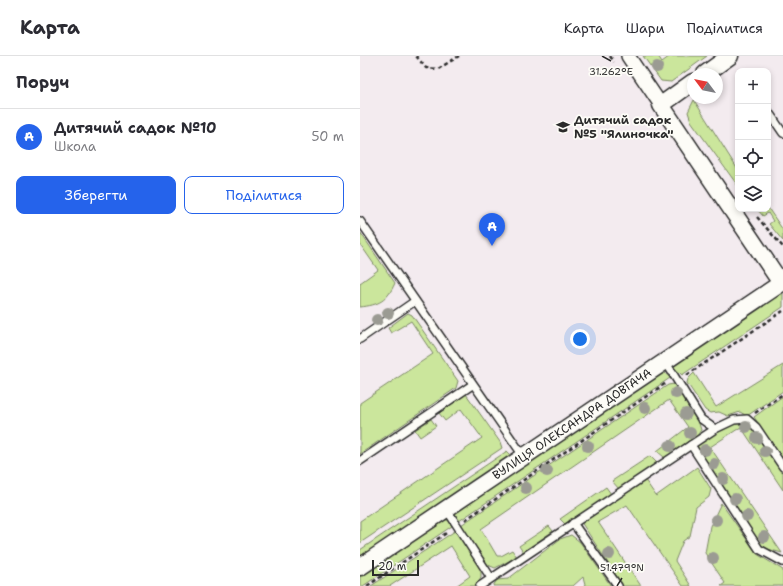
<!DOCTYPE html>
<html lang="uk">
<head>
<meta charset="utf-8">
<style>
	body { margin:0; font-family:"Shantell Sans",sans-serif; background:#f2f2f3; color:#2b2b33 }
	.controls { position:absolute; right:12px; top:12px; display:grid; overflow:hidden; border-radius:8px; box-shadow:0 2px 6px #0003 }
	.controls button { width:36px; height:36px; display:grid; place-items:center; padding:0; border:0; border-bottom:1px solid #e1e1e2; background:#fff; color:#2b2b33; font:20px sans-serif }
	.compass { position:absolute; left:327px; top:12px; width:36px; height:36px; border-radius:50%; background:#fff; box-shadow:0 2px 6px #0003; rotate:302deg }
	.scale { position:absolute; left:12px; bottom:10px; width:47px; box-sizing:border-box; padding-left:4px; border:2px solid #2b2b2b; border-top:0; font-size:11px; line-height:14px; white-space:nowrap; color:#2b2b2b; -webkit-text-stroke:3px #fdfcf7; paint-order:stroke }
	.you { position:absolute; left:220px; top:283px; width:14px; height:14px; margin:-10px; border:3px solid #fff; border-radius:50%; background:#1a73e8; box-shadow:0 0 0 6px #1a73e833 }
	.badge { display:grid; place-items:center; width:26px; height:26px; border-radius:50%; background:#2563eb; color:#fff; font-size:13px; font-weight:700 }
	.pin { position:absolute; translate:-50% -33px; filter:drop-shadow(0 1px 2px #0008) }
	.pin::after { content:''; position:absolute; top:21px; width:14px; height:12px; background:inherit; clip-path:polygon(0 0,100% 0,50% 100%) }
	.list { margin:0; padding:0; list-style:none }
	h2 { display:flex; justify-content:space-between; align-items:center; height:52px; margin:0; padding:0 16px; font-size:17px }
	h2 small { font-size:13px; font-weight:400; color:#7c7c81 }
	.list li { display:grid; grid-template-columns:26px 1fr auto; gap:12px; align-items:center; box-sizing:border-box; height:56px; padding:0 16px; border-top:1px solid #e1e1e2 }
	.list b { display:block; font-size:15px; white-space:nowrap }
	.list p { margin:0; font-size:13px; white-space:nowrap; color:#7c7c81 }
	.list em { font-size:13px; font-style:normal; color:#7c7c81 }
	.actions { display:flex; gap:8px; padding:12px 16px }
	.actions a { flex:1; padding:9px 0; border:1px solid #2563eb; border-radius:8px; text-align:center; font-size:14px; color:#2563eb }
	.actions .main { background:#2563eb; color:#fff }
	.icon { flex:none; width:22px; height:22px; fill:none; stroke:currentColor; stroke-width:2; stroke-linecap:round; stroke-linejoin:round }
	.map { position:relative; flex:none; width:423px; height:530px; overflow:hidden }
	header { display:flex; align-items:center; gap:24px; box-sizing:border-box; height:56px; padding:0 20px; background:#fff; border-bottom:1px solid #e1e1e2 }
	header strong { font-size:19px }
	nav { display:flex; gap:22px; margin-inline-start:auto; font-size:14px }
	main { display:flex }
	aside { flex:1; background:#fff }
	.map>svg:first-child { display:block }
</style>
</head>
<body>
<header>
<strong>Карта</strong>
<nav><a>Карта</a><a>Шари</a><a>Поділитися</a></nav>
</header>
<main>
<aside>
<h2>Поруч<small></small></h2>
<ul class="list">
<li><span class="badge">A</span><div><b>Дитячий садок №10</b><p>Школа</p></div><em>50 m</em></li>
</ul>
<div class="actions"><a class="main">Зберегти</a><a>Поділитися</a></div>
</aside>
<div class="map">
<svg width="423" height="530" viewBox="0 0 423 530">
	<rect width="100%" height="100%" fill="#f3ebef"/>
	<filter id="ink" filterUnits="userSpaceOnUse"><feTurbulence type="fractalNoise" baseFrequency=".025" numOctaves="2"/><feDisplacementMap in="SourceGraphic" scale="8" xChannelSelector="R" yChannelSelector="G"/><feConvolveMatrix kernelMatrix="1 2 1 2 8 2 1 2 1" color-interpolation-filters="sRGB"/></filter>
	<g filter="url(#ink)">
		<g fill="#cbe69c" stroke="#7b8864">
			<path d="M283,0H298L302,6L310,0H347L311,26L301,25Z"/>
			<path d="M334,44L378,114V130L331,65L328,56Z"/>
			<path d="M408,152L423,174V185L409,168L413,165L408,157L403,160L397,153Z"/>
			<path d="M0,176L35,227C27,245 19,249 0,251V227L18,214L0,188Z"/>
			<path d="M423,231V251L322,319L312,309Z"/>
			<path d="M48,257L52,259L98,325L96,332L0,398V347L73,298L51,265L31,277L28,272Z"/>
			<path d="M423,309V335L387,360L380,356L368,360L359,356L350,357L345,354L327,327L328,323L334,317L356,351Z"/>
			<path d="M298,316L305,317L310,322L99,465L95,458V454Z"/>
			<path d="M314,328L338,364L341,374L335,383L305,402L297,395L328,371L309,344L121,473L137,500H141L152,494L157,501L135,512L128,509L101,469L308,329Z"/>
			<path d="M106,338L140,386L142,392L0,487V465L122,382L101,353L85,365L79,357Z"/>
			<path d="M423,340V404L394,361Z"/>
			<path d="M71,363L76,370L60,381L55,374Z"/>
			<path d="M386,365L394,373L423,415V434L381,371L350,391L422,497L400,491L334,390L374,366Z"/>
			<path d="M147,395L150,398L148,404L0,504V494Z"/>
			<path d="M290,400L298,408L259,433L252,425Z"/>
			<path d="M337,411L351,433L349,441L336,451L330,480L323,485L315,505L331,530H323L267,449L238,466L281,530H263L221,466L285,424L296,440Z"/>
			<path d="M246,431L251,438L205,468L200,463Z"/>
			<path d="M361,447L397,498L423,514V530H361L365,527L345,497L350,470Z"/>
			<path d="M83,464H88L92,470L3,530H0V520Z"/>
			<path d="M189,470L193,475L163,496L159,490Z"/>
			<path d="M95,475L121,511V521L116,530H96L110,520L91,490L30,530H11Z"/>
			<path d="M211,479L220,486L251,530H224L225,528L223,521L213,530H133L137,524L148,523L200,483Z"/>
		</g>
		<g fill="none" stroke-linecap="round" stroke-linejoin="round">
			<g stroke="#2b2b2b" stroke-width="10">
				<g id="service">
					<path d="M408,55L423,77"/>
					<path d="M0,165L164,401"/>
					<path d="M0,283L55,245"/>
					<path d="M305,305L341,363L355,373L331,389L399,493L423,506"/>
					<path d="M355,373L374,364L387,363L396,371L423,411"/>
					<path d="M0,405L112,329"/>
					<path d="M87,454L131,522"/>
					<path d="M213,467L258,530"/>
					<path d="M120,530L331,389"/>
				</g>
			</g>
			<g stroke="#2b2b2b" stroke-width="16">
				<path id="minor" d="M268,0L301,49"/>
			</g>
			<g stroke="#2b2b2b" stroke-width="19">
				<g id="tertiary">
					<path d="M345,18L370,0"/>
					<path d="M333,26L301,49L421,227"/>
					<path d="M0,511L423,226"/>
				</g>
			</g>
			<g stroke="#2b2b2b" stroke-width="2.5" stroke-dasharray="4 3" stroke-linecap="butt">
				<path d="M56,0L66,12L78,13L99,0"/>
				<path d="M250,0L254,6"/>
				<path d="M397,161L423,191"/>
				<path d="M327,319L423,255"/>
				<path d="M395,357L423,338"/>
				<path d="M105,464L306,327"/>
				<path d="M7,530L88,476"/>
			</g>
			<use href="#service" stroke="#fdfcf7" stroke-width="7"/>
			<use href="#minor" stroke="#fdfcf7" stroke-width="13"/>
			<use href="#tertiary" stroke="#fdfcf7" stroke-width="16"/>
		</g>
		<g fill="#9b9b93">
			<circle cx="297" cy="11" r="6"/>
			<circle cx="28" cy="257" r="6"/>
			<circle cx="17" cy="264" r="6"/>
			<circle cx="316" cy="337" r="6"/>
			<circle cx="285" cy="352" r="6"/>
			<circle cx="326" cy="358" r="6"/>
			<circle cx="386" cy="371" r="6"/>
			<circle cx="330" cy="377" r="6"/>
			<circle cx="397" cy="382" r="6"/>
			<circle cx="228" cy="390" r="6"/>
			<circle cx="310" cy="390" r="6"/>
			<circle cx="345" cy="394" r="6"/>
			<circle cx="405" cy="395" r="6"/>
			<circle cx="354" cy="408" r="6"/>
			<circle cx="187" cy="415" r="6"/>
			<circle cx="363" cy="423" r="6"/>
			<circle cx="166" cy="432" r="6"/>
			<circle cx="375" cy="443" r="6"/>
			<circle cx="387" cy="460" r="6"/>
			<circle cx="356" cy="464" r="6"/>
			<circle cx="404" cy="481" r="6"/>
			<circle cx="249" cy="498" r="6"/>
			<circle cx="353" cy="502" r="6"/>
		</g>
	</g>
	<path fill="none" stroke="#2b2b2b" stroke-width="1.5" d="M242,0L251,5M257,530L262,522"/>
	<defs>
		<g id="school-bare" transform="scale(1.08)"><path d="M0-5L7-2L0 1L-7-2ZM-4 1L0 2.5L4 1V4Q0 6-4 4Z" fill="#2b2b2b" stroke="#fdfcf7" stroke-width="2.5" paint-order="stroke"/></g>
	</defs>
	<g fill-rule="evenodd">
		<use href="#school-bare" x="203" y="71"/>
	</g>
	<g text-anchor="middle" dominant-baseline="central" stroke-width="3.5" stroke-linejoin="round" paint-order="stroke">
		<g font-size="12" font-weight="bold" fill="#2b2b2b" stroke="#fdfcf7" text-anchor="start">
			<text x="214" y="64">Дитячий садок<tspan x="214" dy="14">№5 "Ялиночка"</tspan></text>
		</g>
		<g font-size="12" fill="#2b2b2b" stroke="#fdfcf7">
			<text transform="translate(212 368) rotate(-34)">ВУЛИЦЯ ОЛЕКСАНДРА ДОВГАЧА</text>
		</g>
	</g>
	<g font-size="10" text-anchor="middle" fill="#2b2b2b" stroke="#fdfcf7" stroke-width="3.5" stroke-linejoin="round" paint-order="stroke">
		<text x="251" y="19">31.262°E</text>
		<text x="262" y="515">51.479°N</text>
	</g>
</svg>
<div class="controls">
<button>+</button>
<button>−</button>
<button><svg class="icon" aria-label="locate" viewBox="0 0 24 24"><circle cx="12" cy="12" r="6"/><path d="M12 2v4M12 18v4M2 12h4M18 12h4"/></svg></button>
<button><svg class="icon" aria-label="layers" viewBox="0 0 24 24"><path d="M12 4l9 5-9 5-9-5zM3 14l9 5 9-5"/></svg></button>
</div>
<svg class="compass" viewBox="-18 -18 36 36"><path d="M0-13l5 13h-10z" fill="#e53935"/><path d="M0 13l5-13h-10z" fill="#7c7c81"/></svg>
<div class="scale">20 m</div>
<div class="you"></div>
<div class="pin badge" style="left:132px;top:190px">A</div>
</div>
</main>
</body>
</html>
